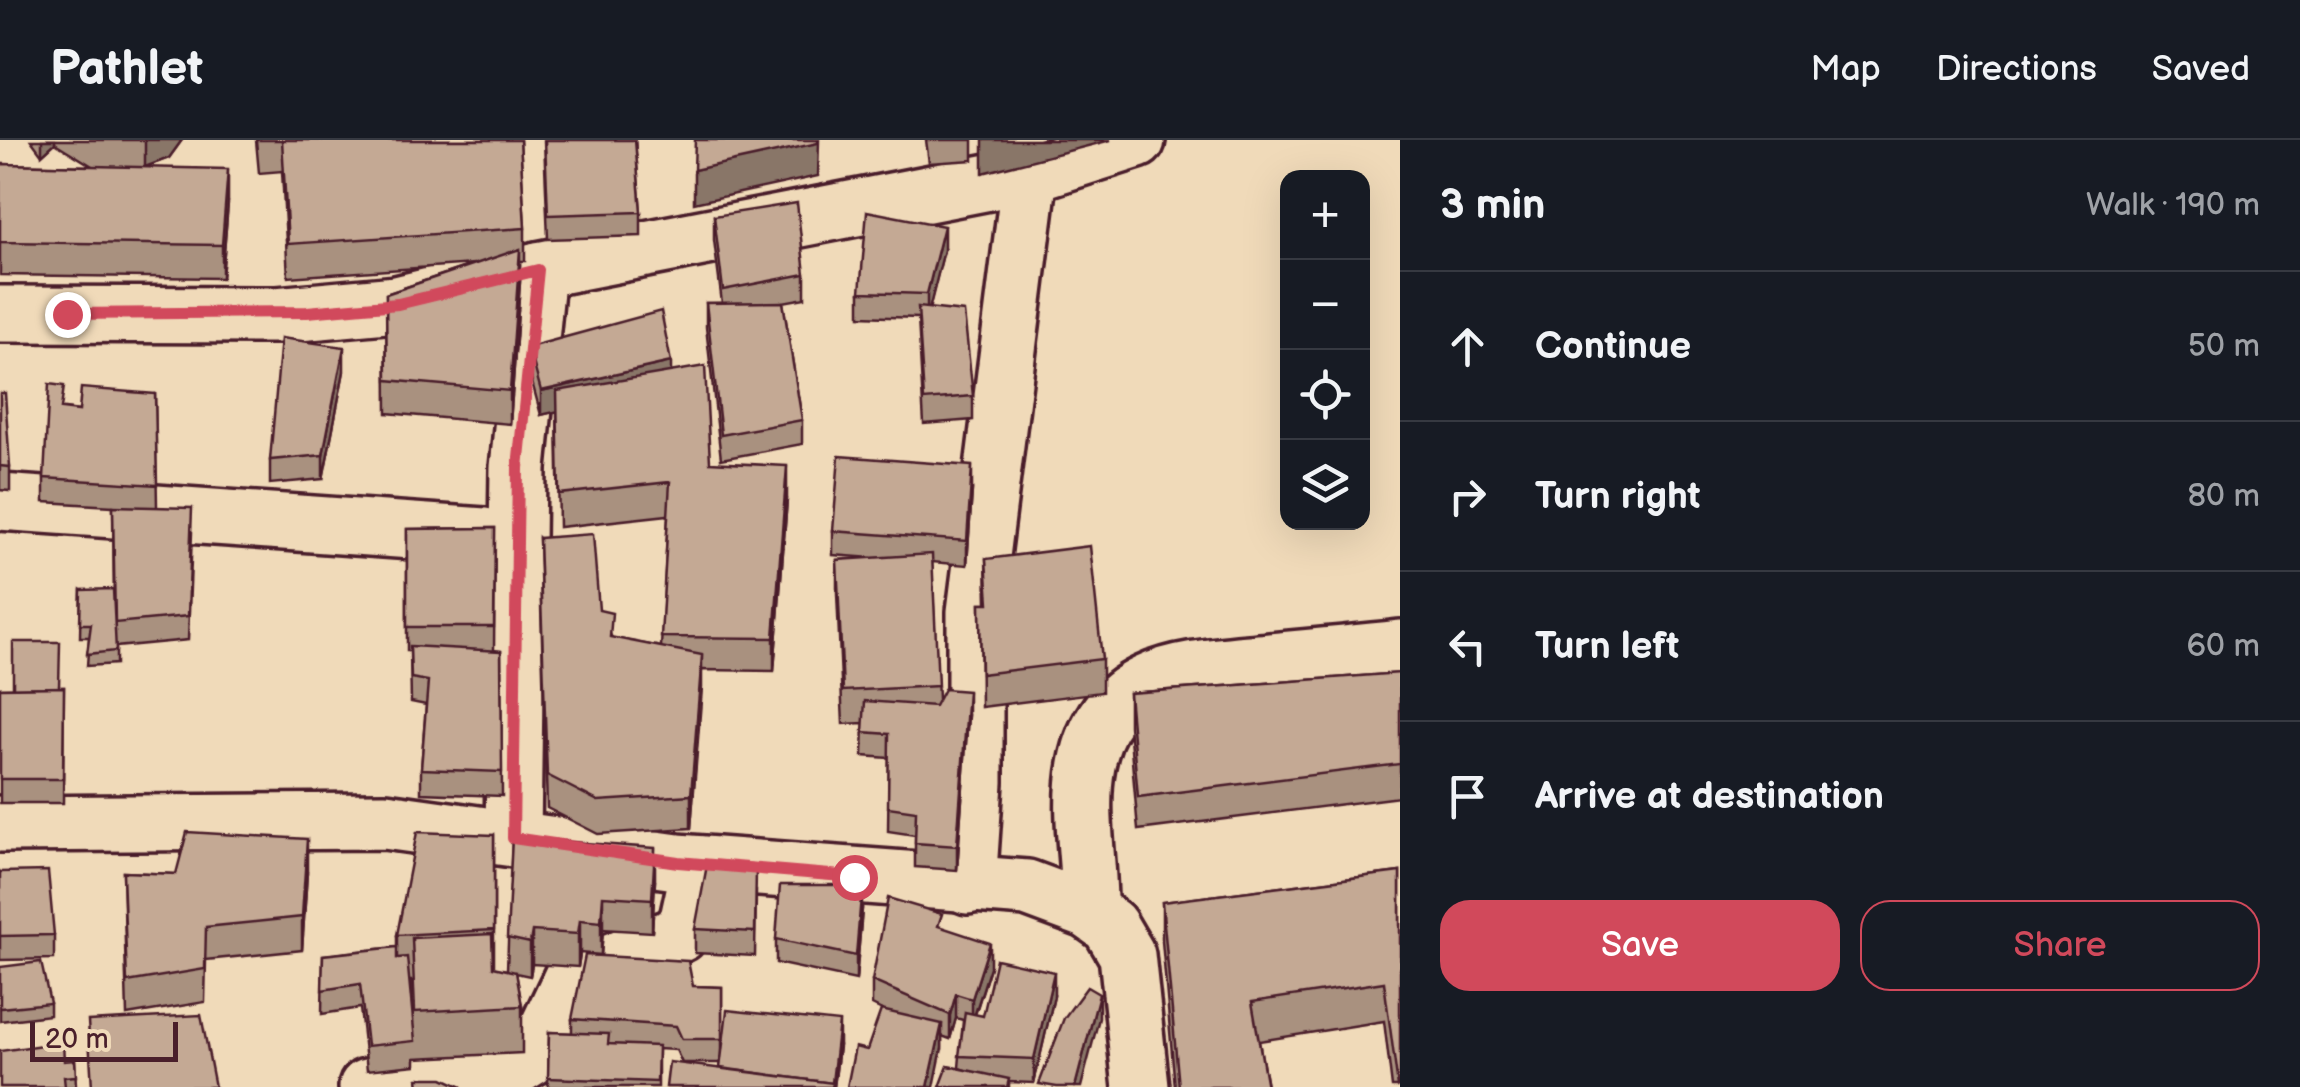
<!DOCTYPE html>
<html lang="en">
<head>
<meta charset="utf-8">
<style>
	body { margin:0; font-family:"Balsamiq Sans",sans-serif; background:#242831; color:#f1f3f6 }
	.controls { position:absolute; right:30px; top:30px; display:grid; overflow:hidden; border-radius:20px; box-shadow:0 10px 40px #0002 }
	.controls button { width:90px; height:90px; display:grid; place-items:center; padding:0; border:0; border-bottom:2px solid #363941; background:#171b24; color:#f1f3f6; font:50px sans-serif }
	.scale { position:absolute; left:30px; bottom:25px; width:148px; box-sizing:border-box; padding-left:10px; border:5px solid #4a1f2b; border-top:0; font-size:28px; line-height:35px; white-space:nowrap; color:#4a1f2b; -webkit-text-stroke:8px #f0dab9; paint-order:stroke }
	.stop { position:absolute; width:30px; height:30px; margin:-22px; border:8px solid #d1495b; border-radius:50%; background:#fff }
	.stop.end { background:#d1495b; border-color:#fff; box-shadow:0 2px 10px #0008 }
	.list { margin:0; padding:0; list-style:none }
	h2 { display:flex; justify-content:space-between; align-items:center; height:130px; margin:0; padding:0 40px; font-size:42px }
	h2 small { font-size:32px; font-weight:400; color:#9ea1a6 }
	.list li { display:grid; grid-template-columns:65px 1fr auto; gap:30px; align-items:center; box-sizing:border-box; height:150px; padding:0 40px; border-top:2px solid #363941 }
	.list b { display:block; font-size:38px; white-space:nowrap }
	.list em { font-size:32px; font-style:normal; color:#9ea1a6 }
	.actions { display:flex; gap:20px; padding:30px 40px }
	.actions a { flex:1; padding:22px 0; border:2px solid #d1495b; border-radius:30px; text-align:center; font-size:35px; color:#d1495b }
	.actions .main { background:#d1495b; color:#fff }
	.icon { flex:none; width:55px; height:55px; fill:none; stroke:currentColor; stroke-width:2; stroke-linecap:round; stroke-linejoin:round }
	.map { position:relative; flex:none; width:1400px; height:947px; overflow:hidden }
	header { display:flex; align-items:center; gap:60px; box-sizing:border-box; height:140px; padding:0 50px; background:#171b24; border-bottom:2px solid #363941 }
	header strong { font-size:48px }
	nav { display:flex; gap:55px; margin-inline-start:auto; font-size:35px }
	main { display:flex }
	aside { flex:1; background:#171b24 }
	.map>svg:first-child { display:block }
</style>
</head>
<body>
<header>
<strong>Pathlet</strong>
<nav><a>Map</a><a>Directions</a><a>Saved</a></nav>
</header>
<main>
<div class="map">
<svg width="1400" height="947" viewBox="0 0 1400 947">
	<rect width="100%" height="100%" fill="#f0dab9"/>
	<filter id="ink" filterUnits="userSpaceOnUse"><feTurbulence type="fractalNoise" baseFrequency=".01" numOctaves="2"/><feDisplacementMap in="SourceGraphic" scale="20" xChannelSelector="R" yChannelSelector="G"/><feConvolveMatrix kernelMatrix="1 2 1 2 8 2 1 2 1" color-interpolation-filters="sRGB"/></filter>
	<g filter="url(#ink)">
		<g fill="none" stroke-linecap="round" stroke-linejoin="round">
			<g stroke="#4a1f2b" stroke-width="62">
				<g id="minor">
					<path d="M0,174L276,175L397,164L538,130L1030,34L1137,0"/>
					<path d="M0,362L484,396"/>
					<path d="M0,684L385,681L677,722L1027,748L1089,771L1110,786L1127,815L1141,947"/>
					<path d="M513,698L518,328L538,130"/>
					<path d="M968,746L975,642V472L1030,34"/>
					<path d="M1089,771C1090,723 1078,672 1087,625C1105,527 1191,529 1269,521C1313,517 1356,513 1400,508"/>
					<path d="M367,947L514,928L535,915L572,837L680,794L688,779L700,724"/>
				</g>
			</g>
			<use href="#minor" stroke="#f0dab9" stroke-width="55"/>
		</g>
		<g fill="#a9917f" stroke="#4a1f2b" stroke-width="2.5" fill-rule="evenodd">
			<path d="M31,0H182L169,18L145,27L228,62L222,138L0,135V24L92,26L55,3L42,15Z"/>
			<path d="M256,0H520L525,88V121H520V142L510,284L387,273L386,154L474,124L288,137L282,31L259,33Z"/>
			<path d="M544,0H635L641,72V96L548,99Z"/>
			<path d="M926,0H973V20L929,23Z"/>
			<path d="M714,76L805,134V158L783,162L802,280V304L721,319L706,187V163H722L714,100Z"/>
			<path d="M944,110L929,168L973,256V280L924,284L918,178L860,176V152Z"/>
			<path d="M529,207L671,232L710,322L787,359L774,531L702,530L691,688L598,694L547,668L539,398L599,470L612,498L661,507L668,375L559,387L557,271L541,275L529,231Z"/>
			<path d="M344,231L323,339L270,344V320Z"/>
			<path d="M0,253L10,327V351L0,350Z"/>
			<path d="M155,254L157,367L192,392L188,500L116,507V524L87,526L89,497H80L81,450L114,480L113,366L44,362V338L64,269L79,271Z"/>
			<path d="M972,350L967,425L932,422L938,559L968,575L957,730L915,727V695L888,691L889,618L863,616L864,583L843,584L837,453V420L872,418L833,415V391Z"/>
			<path d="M495,388L494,510L501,511L502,656L421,653V629L426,565L411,562L410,511H407V389Z"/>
			<path d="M986,419L1102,519V552L981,567L980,463H987Z"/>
			<path d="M1400,533V657L1138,690L1129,586V553Z"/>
			<path d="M64,547L63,663H0V548Z"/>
			<path d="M494,695V828L507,830L512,698L655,741L652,792L603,789L601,815L580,813L578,827L532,824L530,836L516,833L522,866V913L415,918V925L367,930L360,868L322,874L323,815L397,807V795ZM410,841H412L413,881Z"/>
			<path d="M0,732L54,795V819L0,820Z"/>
			<path d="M123,732L176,734L307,732L302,810L206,820L205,862L127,875Z"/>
			<path d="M1400,732V947H1392L1384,881L1259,901L1267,947H1175L1162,801V762Z"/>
			<path d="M756,752L755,816L695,813V789Z"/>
			<path d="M862,769L856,840L776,823V799Z"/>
			<path d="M942,788L990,827L975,875L983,876L1054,856L1034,943L1009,942V947L959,928L963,880L956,878L950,899L942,896V908L884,871L872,865V841Z"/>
			<path d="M0,827L50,863V875L0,881Z"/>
			<path d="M693,846L722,847V917L839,906L834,947H666L720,928L721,923H682L676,910L658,909V947H548L549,892L572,893V879Z"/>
			<path d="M75,920L76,947H0Z"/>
		</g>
		<g fill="#897668" stroke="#4a1f2b" stroke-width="2.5">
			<path d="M42,0H55V3L42,15Z"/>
			<path d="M145,0H182L169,18L145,27Z"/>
			<path d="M819,0L818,36L694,63V30Z"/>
			<path d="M983,0H1111L983,33Z"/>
			<path d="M228,29V62L222,138V105Z"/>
			<path d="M944,86V110L927,178V154Z"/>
			<path d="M520,109V142L510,284V251Z"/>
			<path d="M344,207V231L323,339V315Z"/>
			<path d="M671,222V246L541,275V251Z"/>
			<path d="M787,326V359L774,531V498Z"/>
			<path d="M972,326V350L967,425V401Z"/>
			<path d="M702,515V548L691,688V655Z"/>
			<path d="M968,551V575L957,730V706Z"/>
			<path d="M307,699V732L302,810V777Z"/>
			<path d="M655,708V741L652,792V759Z"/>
			<path d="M862,745V769L856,840V816Z"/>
			<path d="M603,756V789L601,815V782Z"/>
			<path d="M580,780V813L578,827V794Z"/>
			<path d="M532,791V824L530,836V803Z"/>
			<path d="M990,803V827L972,883V859Z"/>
			<path d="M1054,832V856L1034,943V919Z"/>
			<path d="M956,854V878L950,899V875Z"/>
			<path d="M1099,854V878L1081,947H1075Z"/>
			<path d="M839,882V906L834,947H832Z"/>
			<path d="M942,884V908L934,947H928Z"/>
		</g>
		<g fill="#c4a994" stroke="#4a1f2b" stroke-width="2.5">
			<path d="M282,0H520L525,88L288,104Z"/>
			<path d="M545,0H635L641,72L548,75Z"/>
			<path d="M695,0H818V3L694,30Z"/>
			<path d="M0,24L228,29L222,105L0,102Z"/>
			<path d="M797,63L805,134L723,150L714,76Z"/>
			<path d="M867,71L944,86L927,154L860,152Z"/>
			<path d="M520,109L510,251L387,240L386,154Z"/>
			<path d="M783,162L802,280L721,295L706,163Z"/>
			<path d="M918,167L964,172L973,256L924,260Z"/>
			<path d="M661,171L671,222L541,251L529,207Z"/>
			<path d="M281,198L344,207L323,315L270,320Z"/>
			<path d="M705,226L710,322L787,326L774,498L661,497L670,342L559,354L557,251Z"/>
			<path d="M49,244L64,246L61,269L79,271L81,248L155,254L157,345L44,338Z"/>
			<path d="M0,253H5L10,327L0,326Z"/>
			<path d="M839,316L972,326L967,401L833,391Z"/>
			<path d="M113,366L192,368L188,476L115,483Z"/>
			<path d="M495,388L494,487H407V389Z"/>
			<path d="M593,394L599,470L612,473L610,497L702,515L691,655L598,661L547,635L539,398Z"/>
			<path d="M1090,406L1102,519L981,534L980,463H989L986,419Z"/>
			<path d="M932,414L938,546L843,551L837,420Z"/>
			<path d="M113,449L116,511L87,514L91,484H80L81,450Z"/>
			<path d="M13,502H60L59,547L13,548Z"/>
			<path d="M410,506L501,511L502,632L421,629L428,541L411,538Z"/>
			<path d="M1400,533V624L1138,657L1129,553Z"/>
			<path d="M64,547L63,639H0V548Z"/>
			<path d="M944,549L968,551L957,706L915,703L916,671L888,667L889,594L863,592L865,561L935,566Z"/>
			<path d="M187,692L307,699L302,777L206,787L205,829L127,842L123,732L176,734Z"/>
			<path d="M417,692L494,695V790L397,795Z"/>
			<path d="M512,698L655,708L652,759L603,756L601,782L580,780L578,794L532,791L530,803L507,798Z"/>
			<path d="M707,725L756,728L755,792L695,789Z"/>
			<path d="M48,731L54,795L0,796V732Z"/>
			<path d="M1400,732V947H1398L1384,842L1252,862L1267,947H1179L1162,762Z"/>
			<path d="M780,745H862L856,816L776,799Z"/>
			<path d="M888,758L942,774L938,786L990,803L972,859L956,854L950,875L872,841Z"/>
			<path d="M492,794L493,827L516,832L522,866L415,872L412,798Z"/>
			<path d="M397,807V818L407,817L415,901L367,906L360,844L322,850L323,815Z"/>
			<path d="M585,815L688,821L693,846L722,847V899H682L676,886L572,879Z"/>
			<path d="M996,819L1054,832L1034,919L959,916L965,872L983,876Z"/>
			<path d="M41,822L50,863L0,868V827Z"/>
			<path d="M1087,847L1099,854L1075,947H1057L1039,944L1064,878Z"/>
			<path d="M727,870L839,882L832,943L720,928Z"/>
			<path d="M881,870L942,884L928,947H847L855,907L867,910Z"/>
			<path d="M201,875L215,947H92L88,881Z"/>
			<path d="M549,892L609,894L608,904L658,906L657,942L548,938Z"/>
			<path d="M63,902L64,921L75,920L76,936L64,937L65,947H0V911Z"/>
			<path d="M669,922L833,943L832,947H666Z"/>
			<path d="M948,926L1009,939L1007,947H940Z"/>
			<path d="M418,938H443L462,947H419Z"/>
		</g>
	</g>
	<g fill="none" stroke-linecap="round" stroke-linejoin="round" filter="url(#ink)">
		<path stroke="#d1495b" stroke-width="12" d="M67,174L307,172L398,164L538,130L518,328L513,698L678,722L854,737"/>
	</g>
</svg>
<div class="controls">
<button>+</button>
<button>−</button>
<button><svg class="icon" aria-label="locate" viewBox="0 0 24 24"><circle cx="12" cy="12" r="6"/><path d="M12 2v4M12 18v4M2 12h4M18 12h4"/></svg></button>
<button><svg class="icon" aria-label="layers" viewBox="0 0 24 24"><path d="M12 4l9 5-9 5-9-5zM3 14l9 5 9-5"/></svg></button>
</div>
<div class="scale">20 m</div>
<div class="stop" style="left:854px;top:737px"></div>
<div class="stop end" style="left:67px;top:174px"></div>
</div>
<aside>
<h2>3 min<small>Walk · 190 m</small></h2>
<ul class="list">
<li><svg class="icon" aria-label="ahead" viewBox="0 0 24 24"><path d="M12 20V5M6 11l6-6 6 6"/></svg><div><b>Continue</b></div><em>50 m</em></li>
<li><svg class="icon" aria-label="right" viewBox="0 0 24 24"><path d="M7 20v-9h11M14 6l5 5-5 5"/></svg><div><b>Turn right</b></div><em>80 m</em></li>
<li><svg class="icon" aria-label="left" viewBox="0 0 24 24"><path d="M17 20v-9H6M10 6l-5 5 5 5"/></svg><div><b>Turn left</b></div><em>60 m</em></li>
<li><svg class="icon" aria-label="arrive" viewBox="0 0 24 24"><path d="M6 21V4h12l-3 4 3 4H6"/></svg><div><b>Arrive at destination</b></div></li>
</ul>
<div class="actions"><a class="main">Save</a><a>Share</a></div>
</aside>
</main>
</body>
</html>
